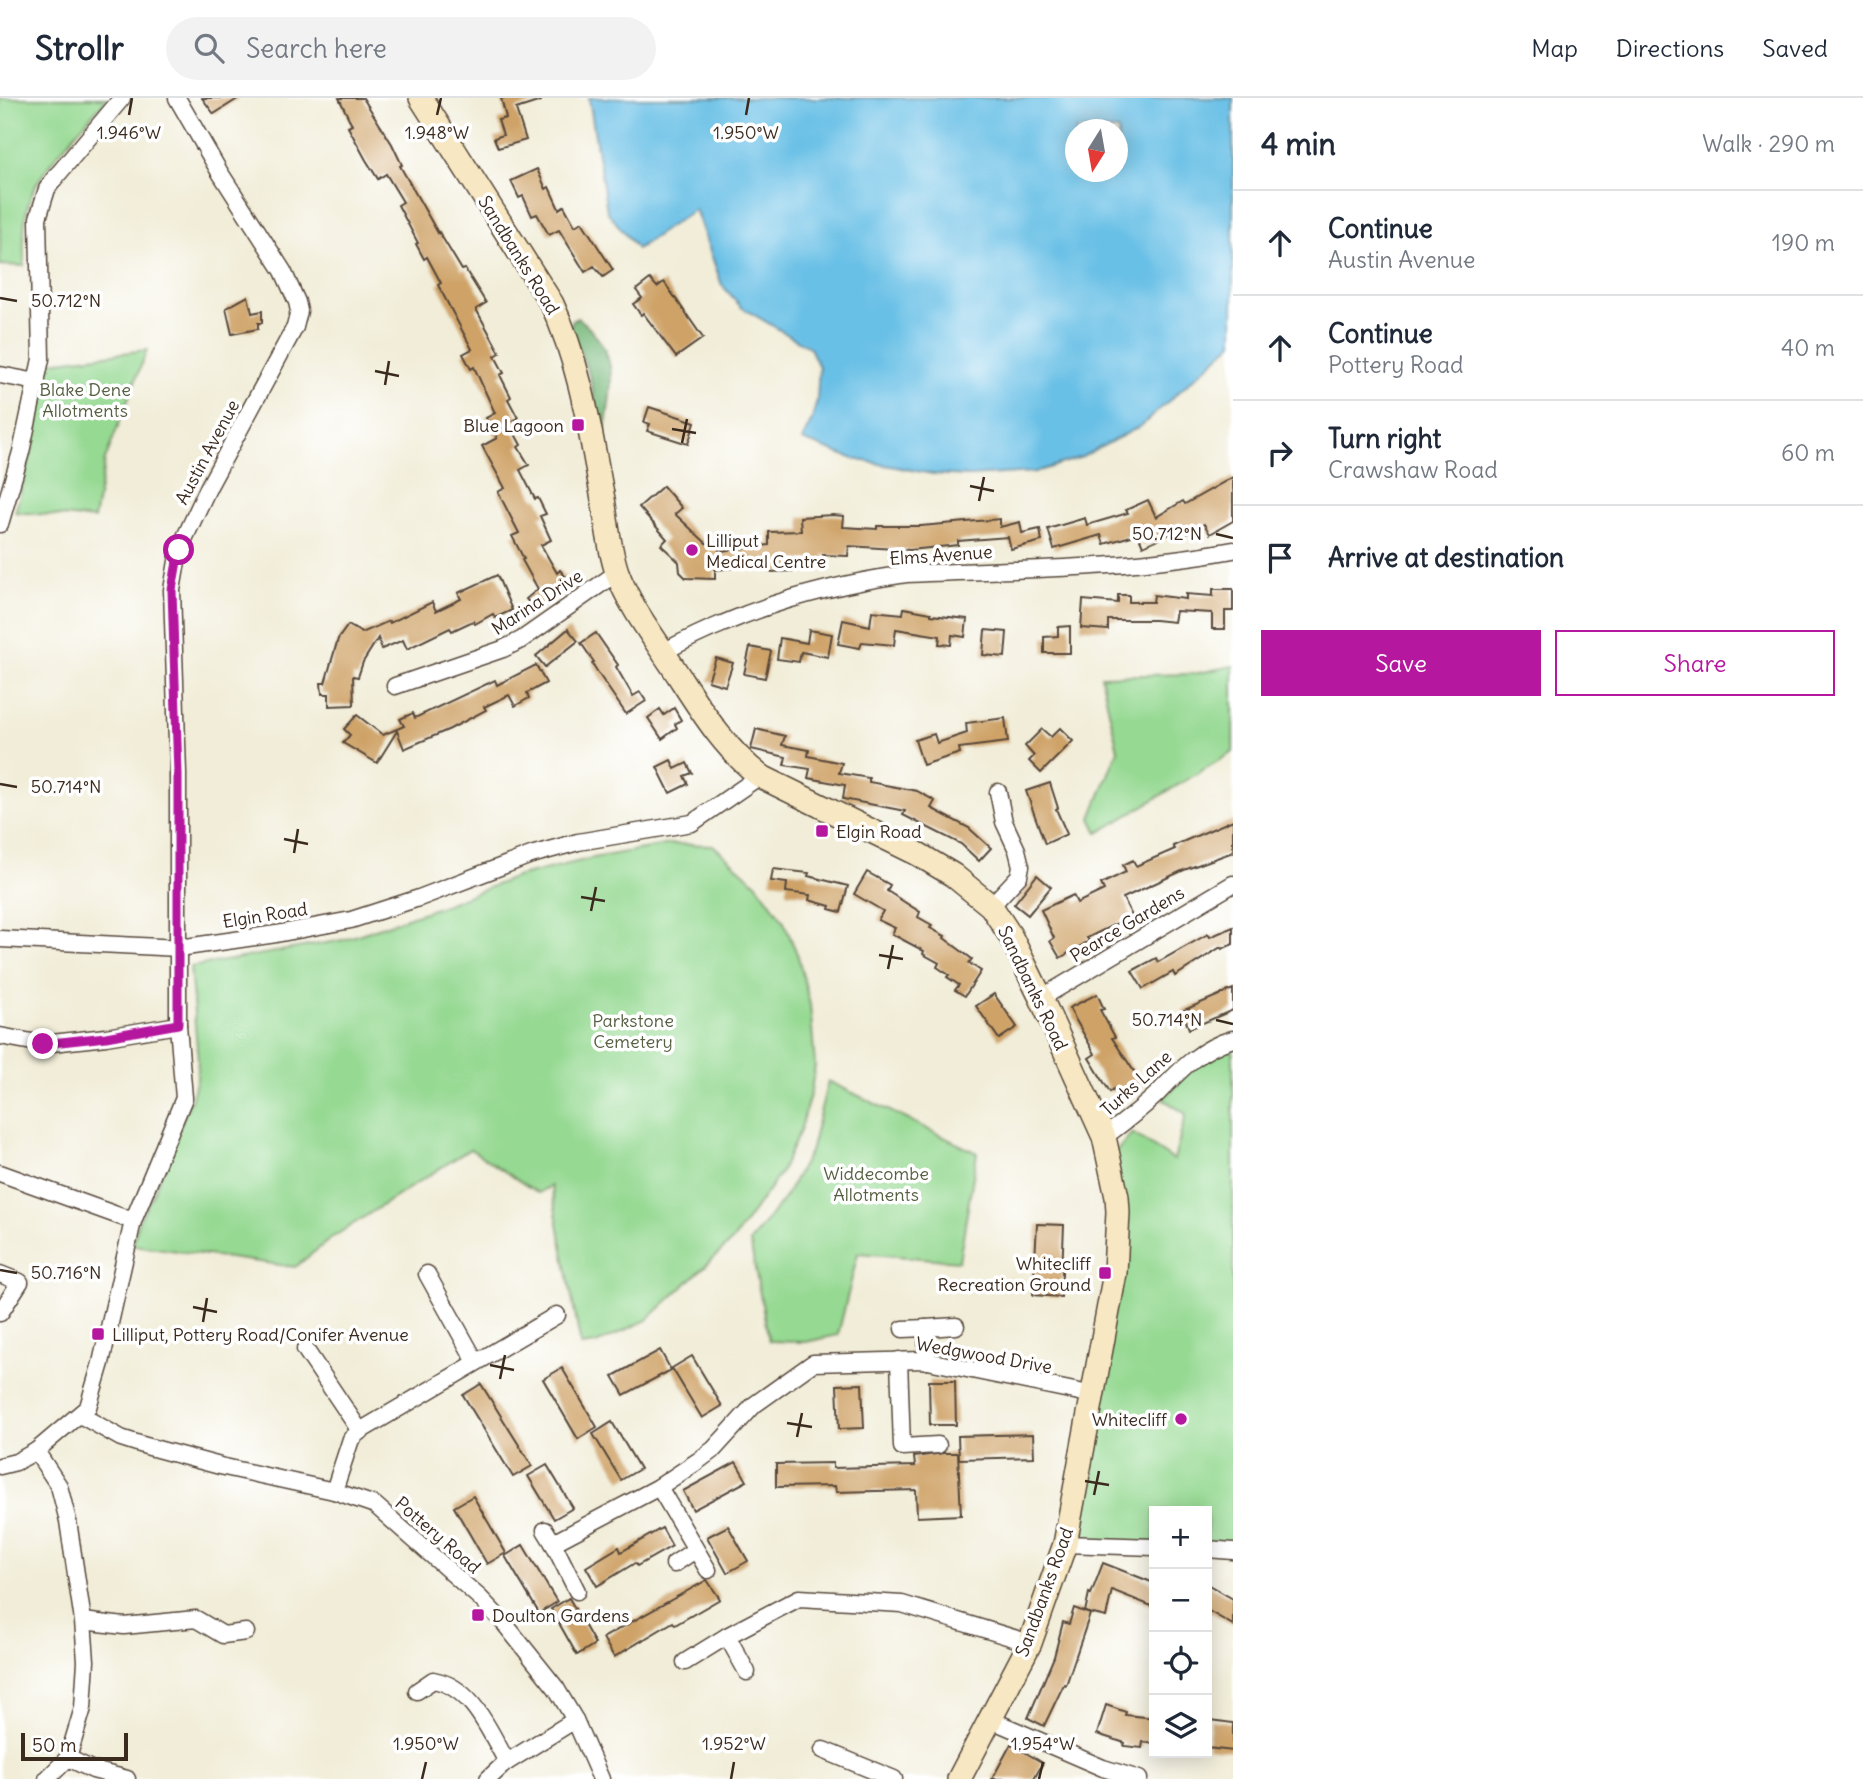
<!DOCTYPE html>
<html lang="en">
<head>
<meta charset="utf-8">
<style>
	body { margin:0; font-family:Delius,sans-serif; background:#f2f2f3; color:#1f2937 }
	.controls { position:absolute; right:21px; bottom:21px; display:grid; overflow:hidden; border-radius:0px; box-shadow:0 4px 18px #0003 }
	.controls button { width:63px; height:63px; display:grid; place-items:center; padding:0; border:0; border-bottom:2px solid #e0e1e3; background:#fff; color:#1f2937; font:35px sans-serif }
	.compass { position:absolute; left:1065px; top:21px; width:63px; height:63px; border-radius:50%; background:#fff; box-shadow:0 4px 18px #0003; rotate:191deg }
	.scale { position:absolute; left:21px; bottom:18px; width:107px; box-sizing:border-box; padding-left:7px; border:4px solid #3b2a1e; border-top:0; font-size:19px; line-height:24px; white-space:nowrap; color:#3b2a1e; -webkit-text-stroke:5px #fff; paint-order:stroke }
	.stop { position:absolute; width:21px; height:21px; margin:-16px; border:5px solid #b5179e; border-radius:50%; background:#fff }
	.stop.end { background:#b5179e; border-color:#fff; box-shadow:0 2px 7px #0008 }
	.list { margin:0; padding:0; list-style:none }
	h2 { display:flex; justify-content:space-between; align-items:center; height:91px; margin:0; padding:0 28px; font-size:30px }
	h2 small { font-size:23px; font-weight:400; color:#747a83 }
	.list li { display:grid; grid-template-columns:46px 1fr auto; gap:21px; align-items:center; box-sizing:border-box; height:105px; padding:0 28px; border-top:2px solid #e0e1e3 }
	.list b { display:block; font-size:26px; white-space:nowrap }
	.list p { margin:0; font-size:23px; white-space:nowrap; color:#747a83 }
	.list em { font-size:23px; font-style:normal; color:#747a83 }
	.actions { display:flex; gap:14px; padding:21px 28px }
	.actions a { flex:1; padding:16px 0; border:2px solid #b5179e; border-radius:0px; text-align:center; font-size:24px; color:#b5179e }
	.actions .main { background:#b5179e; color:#fff }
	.icon { flex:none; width:38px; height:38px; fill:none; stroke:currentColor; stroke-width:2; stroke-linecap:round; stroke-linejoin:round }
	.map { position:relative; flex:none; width:1233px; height:1681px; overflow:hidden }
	header { display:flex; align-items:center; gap:42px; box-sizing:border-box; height:98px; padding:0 35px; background:#fff; border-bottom:2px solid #e0e1e3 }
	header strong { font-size:33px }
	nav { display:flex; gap:38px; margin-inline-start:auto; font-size:24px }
	.search { width:490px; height:63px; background:#f2f2f3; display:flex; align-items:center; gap:18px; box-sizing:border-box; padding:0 24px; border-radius:38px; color:#747a83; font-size:26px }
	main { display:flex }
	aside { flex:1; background:#fff }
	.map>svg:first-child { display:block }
</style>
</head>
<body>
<header>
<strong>Strollr</strong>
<div class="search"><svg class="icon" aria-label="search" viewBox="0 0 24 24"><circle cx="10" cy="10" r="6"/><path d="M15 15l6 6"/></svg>Search here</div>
<nav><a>Map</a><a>Directions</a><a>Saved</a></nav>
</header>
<main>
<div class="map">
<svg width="1233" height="1681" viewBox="0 0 1233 1681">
	<rect width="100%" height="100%" fill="#fff"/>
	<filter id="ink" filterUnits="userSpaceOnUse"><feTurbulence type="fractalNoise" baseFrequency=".0143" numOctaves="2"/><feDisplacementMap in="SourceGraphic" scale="14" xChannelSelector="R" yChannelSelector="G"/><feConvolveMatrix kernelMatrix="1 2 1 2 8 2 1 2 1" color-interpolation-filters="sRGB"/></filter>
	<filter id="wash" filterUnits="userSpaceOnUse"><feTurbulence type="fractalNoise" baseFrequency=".00686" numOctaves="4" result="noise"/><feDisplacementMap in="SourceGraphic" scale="28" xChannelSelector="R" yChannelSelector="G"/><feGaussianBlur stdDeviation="1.57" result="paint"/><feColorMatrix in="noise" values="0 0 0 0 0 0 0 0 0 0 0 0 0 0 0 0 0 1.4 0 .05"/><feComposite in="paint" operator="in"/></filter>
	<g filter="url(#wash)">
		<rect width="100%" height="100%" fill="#f1edd8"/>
		<g fill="#95d992" stroke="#688258" stroke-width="2">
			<path d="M0,0H107C86,25 41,70 31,98C22,120 24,145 24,168L0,167Z"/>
			<path d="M147,252L105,362L94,421L15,414L32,354L51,264Z"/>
			<path d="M1233,568V654L1098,735L1091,720L1118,652L1101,578L1193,576Z"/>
			<path d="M671,746L713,747L757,786L783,822L798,858L810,907L815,967L811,993L800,1033L781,1074L733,1142L647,1222L596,1246L581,1248L551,1088L538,1095L470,1051L333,1139L295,1169L133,1147L138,1124L152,1098L192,999L197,980L198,961L190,869L343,842L439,809L516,779L593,760Z"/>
			<path d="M1233,950V1453L1207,1451V1413H1154V1449L1065,1446L1115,1175L1109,1062L1132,1035L1174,1062L1186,1016L1163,1001L1195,968Z"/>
			<path d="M828,983L977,1055L959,1163L858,1155L838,1237L806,1244L769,1243L750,1144L785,1099L810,1054Z"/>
		</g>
		<path fill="#78b97c" stroke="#5a724d" stroke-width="2" d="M578,220C621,255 612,284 605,333L600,332L590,279L570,228L573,222Z"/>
		<path fill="#69c0e6" stroke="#527582" stroke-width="2" fill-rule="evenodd" d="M589,0H1233V245L1141,328L1082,359L1036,374L969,378L932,376L854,361L802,342L812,322L817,302L819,269L810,250L741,209L722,187L695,111L637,151L607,113ZM1076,32H1118V74H1076Z"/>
		<g id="blocks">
			<g fill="#cfa367">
				<path d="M202,0H239L214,16Z"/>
				<path d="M339,0H363L392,46L402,67L400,68L438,135L439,134L462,172L465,171L486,205L476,211L500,255L495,258L504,275L500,277L511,299L508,301L518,320L509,325L521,347L518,349L529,367L520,372L535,401L538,400L546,416L540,418L551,442L541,447L557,475L560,472L571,485L537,514L526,501L538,491L522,462L524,461L512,438L519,435L498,394L505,390L482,348L497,340L486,320L495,315L474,269L471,271L463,256L472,251L438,187L441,185L427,159L424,161L416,146L418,145L398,107L403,104L386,76L378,81L366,62L348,29L352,27Z"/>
				<path d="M501,0H541V3L516,11L526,42L498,50L494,40L503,37L498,22L506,20Z"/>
				<path d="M537,71L546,91L549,89L559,111L564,108L575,128L582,124L613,172L603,179L594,168L585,174L559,132L549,137L537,116L532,118L523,98L519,100L511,83Z"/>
				<path d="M650,181L657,189L664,184L703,240L676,259L643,215L641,217L633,206L642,200L636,192Z"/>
				<path d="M248,198L252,215L262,213V225H258V231L232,236L226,210Z"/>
				<path d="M649,309L695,324L688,346L647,333L650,326L644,324Z"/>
				<path d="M1233,379V423L1210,436L1204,426L1178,441L1174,434L1143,448L1138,436L1104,446L1101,437L1054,451L1048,431L1085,420L1087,427L1128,415L1126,412L1148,402L1156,419L1183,403L1185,406Z"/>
				<path d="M663,388L682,410L675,416L706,445L719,446V453L769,447V434L801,433L800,419L833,417L844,418L843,429L877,431V428H921L1000,421V429L1020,424L1022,435L1040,431L1042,443L1011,451L1008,439L958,443V447L910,452L849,448L848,458L823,457L824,461L794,462V473L770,474V466L715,472V481L686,480L680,474L679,464L661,447L667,441L639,409Z"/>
				<path d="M497,477L512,512L495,520L493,516L475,526L473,523L452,533L450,530L407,551L403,542L382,551L378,540L363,564L358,579L353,578L354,607L329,608V596H322L321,585H325L338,541L348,527L362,535L389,523L390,525L432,504L436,513L461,501L458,495Z"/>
				<path d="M1213,491H1233V513H1225V531H1212V515L1176,513L1174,524L1155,522H1108V532L1081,530L1083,502L1118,505V497H1129V504H1153L1154,497L1186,501V496L1213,498Z"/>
				<path d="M904,510L931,515V517L967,521L965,539L952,537L951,547L939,546L940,538L896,531L894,547L862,544L860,550L838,546L843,522L870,528L872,513L903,516Z"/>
				<path d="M1070,528V555H1044V539L1058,538V529Z"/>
				<path d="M568,531L578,543L545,569L536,558Z"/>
				<path d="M809,532L832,536L828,559L801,554L799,564L777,561L780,540L807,545Z"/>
				<path d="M985,532L1007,534L1005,559L983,557Z"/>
				<path d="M596,535L618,567L616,569L633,598L640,594L646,603L626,616L600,578L592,565L594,564L581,545Z"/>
				<path d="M750,549L771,553L765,580L744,576Z"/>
				<path d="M716,560L733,565L725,588L708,583Z"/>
				<path d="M536,567L546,585L527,595L529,600L515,608L509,597L484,609L486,612L450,631L404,651L397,633L377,665L343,645L350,637L344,631L357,617L383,637L404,628L400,621L413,615L415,620L495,582L497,587Z"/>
				<path d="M674,610L681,622L675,626L677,630L662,641L648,620L660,611L664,617Z"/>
				<path d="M1005,620L1008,644L959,650L960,655L923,667L915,642L934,636L937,645L967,635L966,625Z"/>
				<path d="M1060,630L1073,643L1041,675L1029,663L1034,658L1025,648L1042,631L1051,639Z"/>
				<path d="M756,631L785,638L782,647L809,652L808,658L842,665L839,675L869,680V684L917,693L935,703L931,710L969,730L991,750L979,763L961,746L903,717L905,713L843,701L845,687L808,680L810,671L784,667L786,659L751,651Z"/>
				<path d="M671,662L675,671L687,665L692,675L684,678L688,686L670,695L657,669Z"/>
				<path d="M1050,685L1058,710L1056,711L1067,736L1045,746L1026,693Z"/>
				<path d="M1233,722V754L1184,772L1123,800L1132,818L1087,840L1089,843L1060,860L1050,843L1054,840L1041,812L1073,797L1077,805L1104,792L1101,786L1126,774L1123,767L1133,762L1136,768L1175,751L1173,748Z"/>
				<path d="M773,771L809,775L808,778L848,788L841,814L829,811L830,808L809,802L810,797L786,794L787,785L771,783Z"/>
				<path d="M867,774L890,787L887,793L920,814L918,819L932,827L930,830L945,838L944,840L972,861L969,865L981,873L965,898L955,892L959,887L947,879L949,877L937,869L939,865L923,856L924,853L892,836L895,830L878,822L883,813L854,796Z"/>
				<path d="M1037,777L1051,789L1028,817L1014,806Z"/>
				<path d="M1233,829V846L1222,851L1221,849L1175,878L1173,874L1143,891L1132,873L1156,860L1158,864L1208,836L1210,839Z"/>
				<path d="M1233,891V912L1189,931L1182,913Z"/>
				<path d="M994,896L1017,929L999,941L976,908Z"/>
				<path d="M1097,896L1104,911L1100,912L1115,939L1112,940L1143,987L1121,1001L1114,991L1110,994L1089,960L1095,956L1069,910Z"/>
				<path d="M1037,1126L1064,1127L1061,1199L1033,1197Z"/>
				<path d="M660,1252L671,1272L624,1297L613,1278Z"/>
				<path d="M692,1258L722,1308L702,1320L672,1270Z"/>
				<path d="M562,1270L597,1329L578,1341L543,1281Z"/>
				<path d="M929,1283H955L956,1327H930Z"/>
				<path d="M481,1286L532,1368L513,1379L463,1297Z"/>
				<path d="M862,1286L864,1330L839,1331L837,1287Z"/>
				<path d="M612,1324L640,1371L621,1382L593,1336Z"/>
				<path d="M1033,1336L1034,1359L959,1361L958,1338Z"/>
				<path d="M944,1355H958L961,1417L917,1419L916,1392L836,1394L835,1388L776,1389V1366L833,1365V1370L915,1368L914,1359Z"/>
				<path d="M736,1364L747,1383L693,1412L683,1393Z"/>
				<path d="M547,1367L573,1410L554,1421L528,1378Z"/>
				<path d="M473,1398L506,1455L487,1466L454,1409Z"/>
				<path d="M728,1428L748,1463L727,1475L707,1439Z"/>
				<path d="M662,1430L672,1448L637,1468L635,1465L597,1488L586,1469L619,1449L621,1454Z"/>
				<path d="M523,1447L557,1504L539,1515L505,1458Z"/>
				<path d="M1103,1465L1154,1485V1509L1112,1492L1106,1519L1085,1514L1089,1495L1091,1496Z"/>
				<path d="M707,1482L720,1501L675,1527L673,1524L614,1559L603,1540Z"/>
				<path d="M1207,1486L1233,1501V1527L1207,1512Z"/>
				<path d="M569,1500L595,1546L577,1557L551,1511Z"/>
				<path d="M1074,1510L1090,1516L1066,1587L1064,1586L1044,1628L1028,1620L1054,1559L1063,1524L1069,1526Z"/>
				<path d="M1106,1607L1126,1614L1125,1617L1154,1620V1646L1143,1644L1142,1650L1124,1648L1125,1645L1097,1636Z"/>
				<path d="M1211,1622L1233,1625V1653L1207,1650Z"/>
				<path d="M1011,1646L1043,1665L1034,1681H992Z"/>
			</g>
		</g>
	</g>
	<g filter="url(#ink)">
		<use href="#blocks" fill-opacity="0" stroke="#56473a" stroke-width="2"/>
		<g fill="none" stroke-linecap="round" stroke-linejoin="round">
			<g stroke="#56473a" stroke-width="19">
				<g id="minor">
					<path d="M0,277L37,284"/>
					<path d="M0,426L21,354L41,261L38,120L47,91L54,81L122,0"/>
					<path d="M663,554C682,544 702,534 722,526C780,501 843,485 906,476C1015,471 1125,472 1233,452"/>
					<path d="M395,588L503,551L521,542L618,474"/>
					<path d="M991,808L1019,778L1021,768L1017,752L1004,724L998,694"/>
					<path d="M0,841L179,850L276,836L351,822L419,800L531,757L578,744L692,725L760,678"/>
					<path d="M1041,900L1233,786"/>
					<path d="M0,938L43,946L106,939L178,927"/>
					<path d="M1104,1039C1123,1025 1142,1011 1159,994C1181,971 1201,950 1233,941"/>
					<path d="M0,1075L133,1123"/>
					<path d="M0,1176L20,1184L0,1215"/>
					<path d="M427,1176L476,1264"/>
					<path d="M903,1231L926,1230"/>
					<path d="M305,1251L360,1333"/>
					<path d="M899,1262L902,1349L938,1347"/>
					<path d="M927,1263L926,1230L956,1228"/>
					<path d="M80,1317L121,1340L146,1348L220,1368L334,1393L375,1407L480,1500L504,1525L556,1590L575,1622L601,1681"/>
					<path d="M36,1353L59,1388L68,1423L83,1523L86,1563L83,1610L68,1660L47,1681"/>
					<path d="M0,1368L16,1364L36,1353L88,1309L101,1265L133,1123L184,1000L178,927V675L172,492L179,452L209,388L295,229L299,213L297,204L283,173L219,73L177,0"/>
					<path d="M659,1389L708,1472"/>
					<path d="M334,1393L351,1341L360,1333L557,1217"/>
					<path d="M545,1432L553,1445L659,1389L698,1363L714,1351L754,1307L813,1265L923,1262L1094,1297"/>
					<path d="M553,1445L577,1493"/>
					<path d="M1065,1446L1154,1449"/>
					<path d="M1207,1451L1233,1453"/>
					<path d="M674,1466L695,1452"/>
					<path d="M83,1523L124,1528L196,1521L223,1537L246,1534"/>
					<path d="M727,1538L747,1574"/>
					<path d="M685,1564L727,1538L799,1500L902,1506L1030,1545"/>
					<path d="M417,1593L433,1582C473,1589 489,1633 507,1664"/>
					<path d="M989,1621L1103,1670L1139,1681"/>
					<path d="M823,1652L894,1681"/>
					<path d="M68,1660L93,1672L127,1681"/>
					<path d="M488,1681L504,1666L575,1622"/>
				</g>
			</g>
			<g stroke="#56473a" stroke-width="26">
				<path id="secondary" d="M421,0L552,206C581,268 590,334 603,401C607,425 609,451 617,474C629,507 652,537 671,566C698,607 721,648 760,678L918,756L953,777L991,808L1010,837L1041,900L1104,1039L1117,1099L1118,1114L1115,1175L1065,1446L1030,1545L959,1681"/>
			</g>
			<use href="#minor" stroke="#fff" stroke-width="16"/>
			<use href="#secondary" stroke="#f7e8c3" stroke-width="23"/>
		</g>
	</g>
	<g fill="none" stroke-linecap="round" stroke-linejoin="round" filter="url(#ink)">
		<path stroke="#b5179e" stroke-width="9" d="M43,946L106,939L178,926V676L172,492L179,452"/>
	</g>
	<path fill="none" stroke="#3b2a1e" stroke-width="2.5" d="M129,17L132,0M437,17L441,0M746,17L749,0M0,200L17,203M375,273L399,278M385,287L389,263M672,331L696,335M682,345L687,321M970,388L994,393M979,403L984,379M1216,436L1233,440M0,686L17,689M284,741L308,746M294,755L298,731M581,799L605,803M591,813L596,789M879,857L903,861M888,871L893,847M1216,922L1233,926M0,1172L17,1175M193,1209L217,1214M203,1224L207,1200M490,1267L514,1272M500,1281L505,1257M787,1325L812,1329M797,1339L802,1315M1085,1383L1109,1387M1094,1397L1099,1373M422,1681L426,1664M731,1681L734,1664M1039,1681L1043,1664"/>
	<g fill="#b5179e" stroke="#fff" stroke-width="2.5">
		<rect x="571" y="320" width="14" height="14" rx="3.5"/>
		<circle cx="692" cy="452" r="7"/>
		<rect x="815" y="726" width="14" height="14" rx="3.5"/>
		<rect x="1098" y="1168" width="14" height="14" rx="3.5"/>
		<rect x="91" y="1229" width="14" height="14" rx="3.5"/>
		<circle cx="1181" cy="1321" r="7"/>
		<rect x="471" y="1510" width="14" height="14" rx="3.5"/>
	</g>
	<g text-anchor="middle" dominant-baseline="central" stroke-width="7" stroke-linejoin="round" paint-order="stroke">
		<g font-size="18" fill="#3b2a1e" stroke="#fff">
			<text transform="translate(519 157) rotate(58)">Sandbanks Road</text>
			<text transform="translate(207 354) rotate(-62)">Austin Avenue</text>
			<text transform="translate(941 457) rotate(-4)">Elms Avenue</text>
			<text transform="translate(537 504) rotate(-33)">Marina Drive</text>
			<text transform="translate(265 817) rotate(-9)">Elgin Road</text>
			<text transform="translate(1127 826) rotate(-31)">Pearce Gardens</text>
			<text transform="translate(1033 890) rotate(64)">Sandbanks Road</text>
			<text transform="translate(1136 985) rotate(-42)">Turks Lane</text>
			<text transform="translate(984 1257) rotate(10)">Wedgwood Drive</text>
			<text transform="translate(438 1437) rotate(41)">Pottery Road</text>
			<text transform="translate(1044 1494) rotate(-70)">Sandbanks Road</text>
		</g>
		<g font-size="18" fill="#565f41" stroke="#fff">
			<text x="85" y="291">Blake Dene<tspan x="85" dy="21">Allotments</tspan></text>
			<text x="633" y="922">Parkstone<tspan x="633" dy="21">Cemetery</tspan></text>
			<text x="876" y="1075">Widdecombe<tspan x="876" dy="21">Allotments</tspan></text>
		</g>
		<g font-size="18" fill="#3b2a1e" stroke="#fff" text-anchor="start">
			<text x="564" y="327" text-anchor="end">Blue Lagoon</text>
			<text x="706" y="442">Lilliput<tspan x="706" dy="21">Medical Centre</tspan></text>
			<text x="836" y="733">Elgin Road</text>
			<text x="1091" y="1165" text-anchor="end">Whitecliff<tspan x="1091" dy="21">Recreation Ground</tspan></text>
			<text x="112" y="1236">Lilliput, Pottery Road/Conifer Avenue</text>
			<text x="1167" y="1321" text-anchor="end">Whitecliff</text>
			<text x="492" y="1517">Doulton Gardens</text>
		</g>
	</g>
	<g font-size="18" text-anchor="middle" fill="#3b2a1e" stroke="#fff" stroke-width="7" stroke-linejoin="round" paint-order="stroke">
		<text x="129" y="41">1.946°W</text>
		<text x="437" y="41">1.948°W</text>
		<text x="746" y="41">1.950°W</text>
		<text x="66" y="209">50.712°N</text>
		<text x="1167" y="442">50.712°N</text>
		<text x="66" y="695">50.714°N</text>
		<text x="1167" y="928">50.714°N</text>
		<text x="66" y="1181">50.716°N</text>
		<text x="426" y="1652">1.950°W</text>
		<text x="734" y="1652">1.952°W</text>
		<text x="1043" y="1652">1.954°W</text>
	</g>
</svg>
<div class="controls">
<button>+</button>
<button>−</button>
<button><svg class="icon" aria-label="locate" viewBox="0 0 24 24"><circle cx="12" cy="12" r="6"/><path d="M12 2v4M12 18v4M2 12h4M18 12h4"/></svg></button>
<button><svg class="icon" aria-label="layers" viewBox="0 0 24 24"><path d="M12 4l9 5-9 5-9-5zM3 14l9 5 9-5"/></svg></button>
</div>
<svg class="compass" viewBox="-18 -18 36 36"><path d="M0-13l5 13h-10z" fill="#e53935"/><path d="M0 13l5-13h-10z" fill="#747a83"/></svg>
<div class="scale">50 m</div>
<div class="stop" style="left:179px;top:452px"></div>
<div class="stop end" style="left:43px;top:946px"></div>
</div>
<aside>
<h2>4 min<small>Walk · 290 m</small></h2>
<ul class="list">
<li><svg class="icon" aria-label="ahead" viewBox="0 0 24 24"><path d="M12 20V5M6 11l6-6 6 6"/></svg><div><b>Continue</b><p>Austin Avenue</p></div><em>190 m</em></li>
<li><svg class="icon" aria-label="ahead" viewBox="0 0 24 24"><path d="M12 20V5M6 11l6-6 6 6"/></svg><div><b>Continue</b><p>Pottery Road</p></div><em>40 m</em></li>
<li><svg class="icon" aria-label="right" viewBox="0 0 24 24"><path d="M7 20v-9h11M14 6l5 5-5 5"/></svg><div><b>Turn right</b><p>Crawshaw Road</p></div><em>60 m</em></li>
<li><svg class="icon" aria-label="arrive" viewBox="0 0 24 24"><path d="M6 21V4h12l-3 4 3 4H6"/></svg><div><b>Arrive at destination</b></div></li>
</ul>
<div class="actions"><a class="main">Save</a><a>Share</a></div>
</aside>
</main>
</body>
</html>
